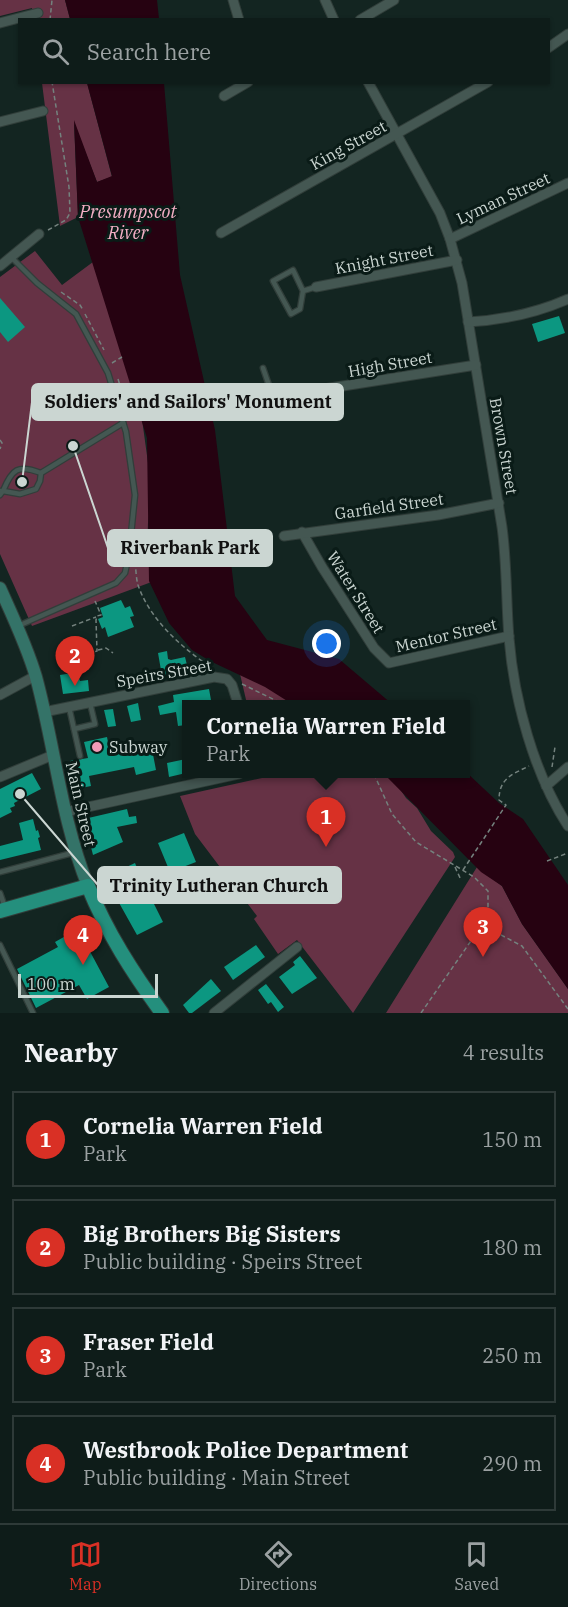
<!DOCTYPE html>
<html lang="en">
<head>
<meta charset="utf-8">
<style>
	body { margin:0; font-family:"IBM Plex Serif",serif; background:#1c2926; color:#f1f3f6 }
	.scale { position:absolute; left:18px; bottom:15px; width:140px; box-sizing:border-box; padding-left:6px; border:3px solid #cbd6d2; border-top:0; font-size:16px; line-height:21px; white-space:nowrap; color:#cbd6d2; -webkit-text-stroke:4px #0a1b17; paint-order:stroke }
	.you { position:absolute; left:327px; top:644px; width:21px; height:21px; margin:-15px; border:4px solid #fff; border-radius:50%; background:#1a73e8; box-shadow:0 0 0 9px #1a73e833 }
	.badge { display:grid; place-items:center; width:39px; height:39px; border-radius:50%; background:#d93025; color:#fff; font-size:20px; font-weight:700 }
	.pin { position:absolute; translate:-50% -50px; filter:drop-shadow(0 2px 3px #0008) }
	.pin::after { content:''; position:absolute; top:32px; width:21px; height:18px; background:inherit; clip-path:polygon(0 0,100% 0,50% 100%) }
	.popup { position:absolute; left:182px; top:700px; width:288px; height:78px; box-sizing:border-box; display:grid; place-content:center; border-radius:0px; background:#0e1c19; filter:drop-shadow(0 2px 4px #0005); font-size:20px; white-space:nowrap; color:#9ba1a2 }
	.popup b { font-size:22px; color:#f1f3f6 }
	.popup::after { content:''; position:absolute; left:50%; top:100%; margin-left:-12px; border:12px solid transparent; border-top-color:#0e1c19 }
	.list { margin:0; padding:0; list-style:none }
	h2 { display:flex; justify-content:space-between; align-items:center; height:78px; margin:0; padding:0 24px; font-size:26px }
	h2 small { font-size:20px; font-weight:400; color:#9ba1a2 }
	.list li { display:grid; grid-template-columns:39px 1fr auto; gap:18px; align-items:center; box-sizing:border-box; height:96px; margin:0 12px 12px; padding:0 12px; border:2px solid #2e3a38; border-radius:0px }
	.list b { display:block; font-size:22px; white-space:nowrap }
	.list p { margin:0; font-size:20px; white-space:nowrap; color:#9ba1a2 }
	.list em { font-size:20px; font-style:normal; color:#9ba1a2 }
	.icon { flex:none; width:33px; height:33px; fill:none; stroke:currentColor; stroke-width:2; stroke-linecap:round; stroke-linejoin:round }
	.map { position:relative; flex:none; width:568px; height:1013px; overflow:hidden }
	.search { position:absolute; background:#0e1c19; box-shadow:0 2px 4px #0004; left:18px; right:18px; top:18px; height:66px; display:flex; align-items:center; gap:15px; box-sizing:border-box; padding:0 21px; border-radius:0px; color:#9ba1a2; font-size:22px }
	.sheet { height:510px; background:#0e1c19 }
	nav { display:flex; justify-content:space-around; align-items:center; box-sizing:border-box; height:84px; border-top:2px solid #2e3a38; background:#0e1c19; font-size:16px; color:#9ba1a2 }
	nav a { display:grid; justify-items:center; gap:3px }
	nav .on { color:#d93025 }
	.map>svg:first-child { display:block }
</style>
</head>
<body>
<div class="map">
<svg width="568" height="1013" viewBox="0 0 568 1013">
	<rect width="100%" height="100%" fill="#132521"/>
	<g fill="#663245">
		<path d="M0,0H65L70,19H33L32,8L0,16Z"/>
		<path d="M42,83H87L112,177L97,182L74,123L78,217L60,226Z"/>
		<path d="M35,251L62,285L97,259L141,412L152,492L148,523L147,553L157,580L32,626L0,554V277Z"/>
		<path d="M240,674L309,704H247Z"/>
		<path d="M262,774H390L406,798L417,808L431,831L453,852L455,857L353,1013L297,940L278,954L254,919L257,916L195,834L180,796L262,778Z"/>
		<path d="M477,867L502,886L522,924L568,989V1013H386Z"/>
	</g>
	<g fill="#260211">
		<path d="M65,0H157L159,19H70Z"/>
		<path d="M87,83H164L180,275L215,430L235,596L267,640L339,659L392,704H292L265,687L210,661L192,650L169,623L149,581L147,438L78,217L74,120L97,182L112,176Z"/>
		<path d="M466,772L499,803L523,819L568,885V989L522,924L502,886L481,872L384,774H466Z"/>
	</g>
	<g fill="#0c9781">
		<path d="M0,298L25,327L8,342L0,332Z"/>
		<path d="M559,316L565,333L538,342L532,324Z"/>
		<path d="M121,600L125,608L130,606L134,616L130,617L134,627L108,637L105,627L102,629L98,619L103,617L100,608Z"/>
		<path d="M167,651L168,659L171,660L185,657L188,669L162,676L158,653Z"/>
		<path d="M72,673L73,679L79,678L80,681L88,680L89,691L63,694L60,675Z"/>
		<path d="M209,689L211,700L186,705V725L178,726L176,712L160,715L158,706L174,702L173,695Z"/>
		<path d="M138,703L141,720L131,722L127,706Z"/>
		<path d="M113,709L116,726L108,727L104,710Z"/>
		<path d="M107,737L110,753L151,744L156,770L136,775L134,767L89,776L91,786L81,788L79,779L74,780L70,761L88,758L84,742Z"/>
		<path d="M186,759V773L169,777L167,763Z"/>
		<path d="M32,773L41,789L14,803L15,806L10,808L12,812L0,818V789Z"/>
		<path d="M127,809L129,817L136,816L137,823L117,827L123,842L93,855L84,819Z"/>
		<path d="M33,819L36,831L38,830L40,837L38,838L41,850L0,860V846L23,840L19,823Z"/>
		<path d="M184,833L196,862L170,872L158,843Z"/>
		<path d="M135,863L140,875L125,882L120,870Z"/>
		<path d="M139,876L144,885L155,881L159,890L149,894L163,922L137,935L118,901L140,891L134,878Z"/>
		<path d="M78,929L109,987L87,999L79,985L36,1008L17,969L58,947L55,942Z"/>
		<path d="M256,945L265,957L233,980L224,967Z"/>
		<path d="M300,956L317,978L292,994L279,977L295,965L293,962Z"/>
		<path d="M211,979L221,991L192,1013H189L183,1005Z"/>
		<path d="M266,984L284,1007L278,1012L271,1002L268,1004L258,990Z"/>
	</g>
	<g fill="none" stroke-linecap="round" stroke-linejoin="round">
		<g stroke="#313e3a" stroke-width="7">
			<g id="lane">
				<path d="M11,257L37,283L76,314L108,373L126,432L135,495L129,554L125,573L116,583L18,626"/>
				<path d="M303,291L300,309L291,314L273,281L293,270L303,291L316,287"/>
				<path d="M263,368L273,397"/>
				<path d="M0,491H3C12,469 18,464 41,473"/>
				<path d="M0,495L3,491L20,494L36,489L40,481L41,473L123,423"/>
				<path d="M69,707L80,756"/>
				<path d="M74,729L95,724L90,703"/>
				<path d="M0,872L76,852"/>
				<path d="M0,893L5,907"/>
				<path d="M0,945L33,1013"/>
			</g>
		</g>
		<g stroke="#313e3a" stroke-width="11">
			<g id="street">
				<path d="M233,0L239,20"/>
				<path d="M325,0L334,20"/>
				<path d="M360,20L394,0"/>
				<path d="M0,23L38,13"/>
				<path d="M548,48L568,34"/>
				<path d="M368,82L440,213L450,239L462,283L502,527C507,564 506,601 509,638C514,700 534,774 568,826"/>
				<path d="M224,96L248,82"/>
				<path d="M0,122L43,111"/>
				<path d="M221,233L488,82"/>
				<path d="M450,239L568,183"/>
				<path d="M0,266L39,234"/>
				<path d="M316,287L457,260"/>
				<path d="M468,322C504,320 536,313 568,299"/>
				<path d="M273,397L476,365"/>
				<path d="M302,532L322,567L374,648L389,663L509,636"/>
				<path d="M284,536L438,515L499,503"/>
				<path d="M0,695L35,676"/>
				<path d="M44,712L214,677L227,679L232,685L238,704"/>
				<path d="M0,777L53,755"/>
				<path d="M546,786L568,767"/>
				<path d="M65,812L239,774"/>
				<path d="M214,1013L297,947"/>
			</g>
		</g>
		<g stroke="#313e3a" stroke-width="14">
			<path id="secondary" d="M0,588C13,617 27,646 36,677C55,747 61,819 88,886"/>
		</g>
		<g stroke="#313e3a" stroke-width="16">
			<path id="primary" d="M0,911L88,886C107,933 133,973 162,1013"/>
		</g>
		<g stroke="#74827e" stroke-width="1.5" stroke-dasharray="4.5 3" stroke-linecap="butt">
			<path d="M50,20L52,0"/>
			<path d="M48,230L66,220L70,213L69,187L52,82"/>
			<path d="M61,292L80,305L83,310"/>
			<path d="M85,314L104,350"/>
			<path d="M112,363L122,357"/>
			<path d="M118,379L126,405"/>
			<path d="M0,440L2,443L0,449"/>
			<path d="M135,562C136,569 136,578 138,585C150,620 182,648 212,668"/>
			<path d="M72,626L96,617"/>
			<path d="M98,650L106,648L113,653"/>
			<path d="M82,652L85,655L97,651L96,620L97,616L101,615L95,601"/>
			<path d="M242,684L283,704"/>
			<path d="M552,767L555,747"/>
			<path d="M374,774L392,814L416,842L474,877L488,891V913L482,925L522,946L568,1009"/>
			<path d="M547,861L568,853"/>
			<path d="M455,867L461,880"/>
			<path d="M463,870L506,805L499,800C499,778 513,774 529,766"/>
			<path d="M421,1013L482,925"/>
		</g>
		<use href="#lane" stroke="#445752" stroke-width="4.5"/>
		<use href="#street" stroke="#445752" stroke-width="9"/>
		<use href="#secondary" stroke="#347368" stroke-width="12"/>
		<use href="#primary" stroke="#248f7d" stroke-width="14"/>
	</g>
	<circle fill="#f09ab7" stroke="#0a1b17" stroke-width="2" cx="97" cy="747" r="6"/>
	<g text-anchor="middle" dominant-baseline="central" stroke-width="6" stroke-linejoin="round" paint-order="stroke">
		<g font-size="16" fill="#cbd6d2" stroke="#0a1b17">
			<text transform="translate(348 145) rotate(-29)">King Street</text>
			<text transform="translate(503 198) rotate(-25)">Lyman Street</text>
			<text transform="translate(384 259) rotate(-11)">Knight Street</text>
			<text transform="translate(390 364) rotate(-10)">High Street</text>
			<text transform="translate(504 446) rotate(80)">Brown Street</text>
			<text transform="translate(389 506) rotate(-8)">Garfield Street</text>
			<text transform="translate(356 592) rotate(58)">Water Street</text>
			<text transform="translate(446 635) rotate(-13)">Mentor Street</text>
			<text transform="translate(164 673) rotate(-10)">Speirs Street</text>
			<text transform="translate(81 804) rotate(77)">Main Street</text>
		</g>
		<g font-size="16" fill="#cbd6d2" stroke="#0a1b17" text-anchor="start">
			<text x="109" y="747">Subway</text>
		</g>
		<g font-size="18" font-style="italic" fill="#f3afc5" stroke="#0a1b17">
			<text x="128" y="211">Presumpscot<tspan x="128" dy="21">River</tspan></text>
		</g>
	</g>
	<path fill="none" stroke="#cbd6d2" stroke-width="2" d="M22 482L32 402M73 446L108 548M20 794L98 885"/>
	<g fill="#cbd6d2" stroke="#0a1b17" stroke-width="2">
		<circle cx="22" cy="482" r="6"/>
		<circle cx="73" cy="446" r="6"/>
		<circle cx="20" cy="794" r="6"/>
	</g>
	<g fill="#cbd6d2" stroke="#cbd6d2" stroke-width="2">
		<rect x="32" y="384" width="311" height="36" rx="6"/>
		<rect x="108" y="530" width="164" height="36" rx="6"/>
		<rect x="98" y="867" width="243" height="36" rx="6"/>
	</g>
	<g font-size="18" text-anchor="middle" font-weight="bold" fill="#111">
		<text x="188" y="408">Soldiers' and Sailors' Monument</text>
		<text x="190" y="554">Riverbank Park</text>
		<text x="219" y="892">Trinity Lutheran Church</text>
	</g>
</svg>
<div class="scale">100 m</div>
<div class="you"></div>
<div class="pin badge" style="left:326px;top:847px">1</div>
<div class="popup"><b>Cornelia Warren Field</b>Park</div>
<div class="pin badge" style="left:75px;top:686px">2</div>
<div class="pin badge" style="left:483px;top:957px">3</div>
<div class="pin badge" style="left:83px;top:965px">4</div>
<div class="search"><svg class="icon" aria-label="search" viewBox="0 0 24 24"><circle cx="10" cy="10" r="6"/><path d="M15 15l6 6"/></svg>Search here</div>
</div>
<section class="sheet">
<h2>Nearby<small>4 results</small></h2>
<ul class="list">
<li><span class="badge">1</span><div><b>Cornelia Warren Field</b><p>Park</p></div><em>150 m</em></li>
<li><span class="badge">2</span><div><b>Big Brothers Big Sisters</b><p>Public building · Speirs Street</p></div><em>180 m</em></li>
<li><span class="badge">3</span><div><b>Fraser Field</b><p>Park</p></div><em>250 m</em></li>
<li><span class="badge">4</span><div><b>Westbrook Police Department</b><p>Public building · Main Street</p></div><em>290 m</em></li>
</ul>
</section>
<nav>
<a class="on"><svg class="icon" aria-label="map" viewBox="0 0 24 24"><path d="M3 6l6-2 6 2 6-2v14l-6 2-6-2-6 2zM9 4v14M15 6v14"/></svg>Map</a>
<a><svg class="icon" aria-label="directions" viewBox="0 0 24 24"><path d="M12 3l9 9-9 9-9-9zM9 14v-3h6M13 9l2 2-2 2"/></svg>Directions</a>
<a><svg class="icon" aria-label="saved" viewBox="0 0 24 24"><path d="M7 4h10v16l-5-4-5 4z"/></svg>Saved</a>
</nav>
</body>
</html>
